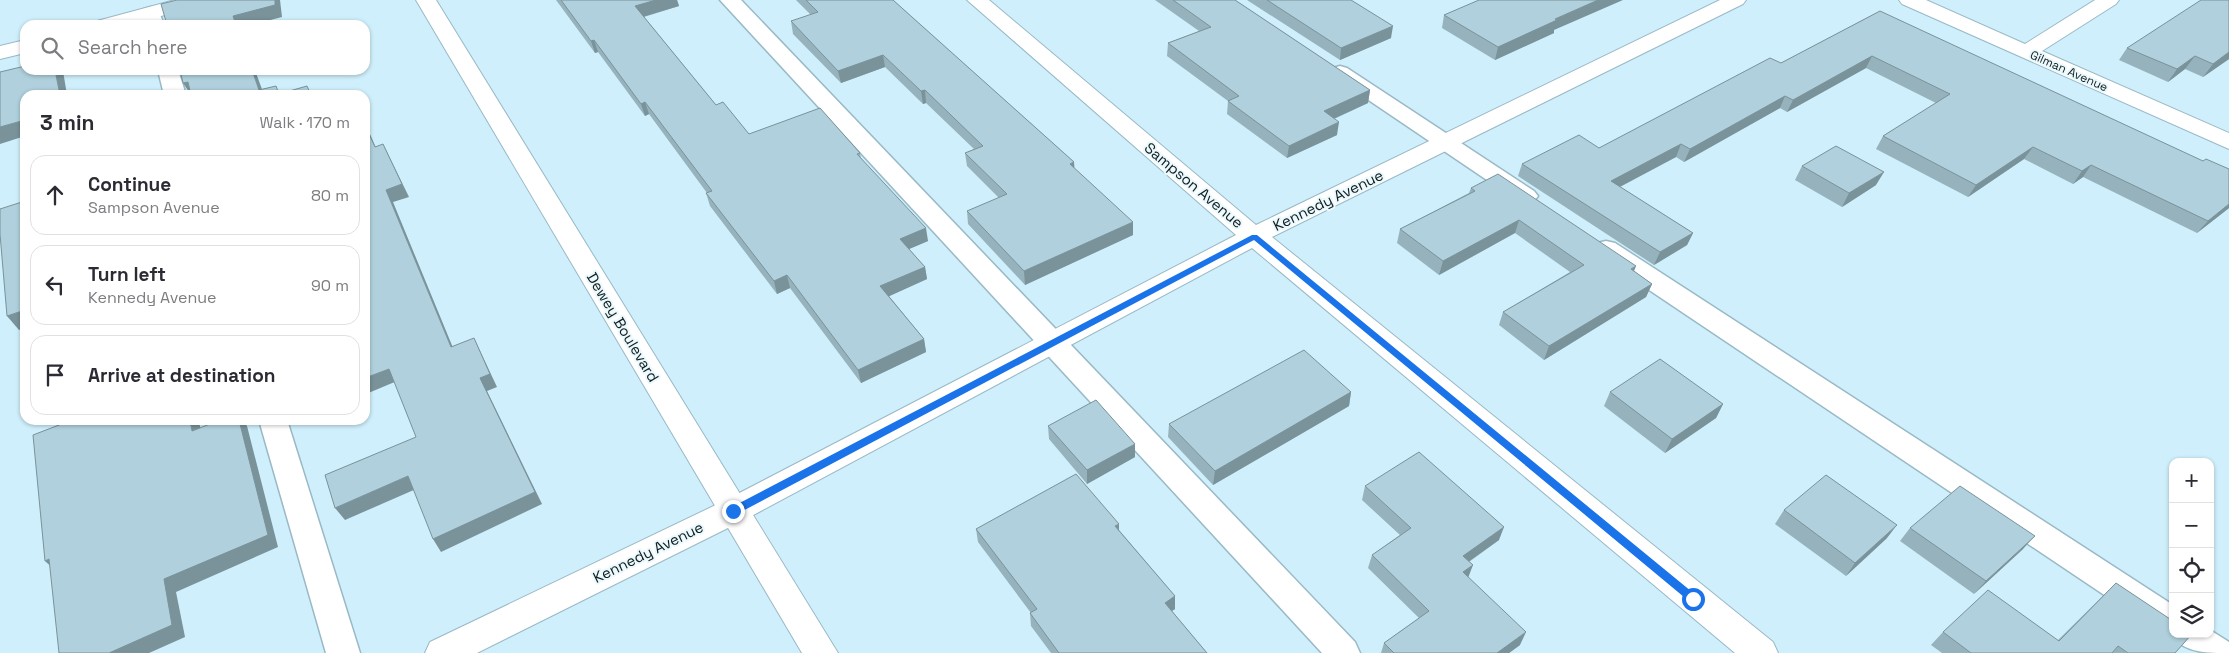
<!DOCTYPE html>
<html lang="en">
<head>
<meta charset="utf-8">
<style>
	body { margin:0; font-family:"Space Grotesk",sans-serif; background:#f2f2f3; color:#2b2b33 }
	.controls { position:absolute; right:15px; bottom:15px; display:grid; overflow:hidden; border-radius:10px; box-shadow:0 1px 4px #0004 }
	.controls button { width:45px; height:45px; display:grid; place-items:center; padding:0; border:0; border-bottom:1px solid #e1e1e2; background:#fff; color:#2b2b33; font:25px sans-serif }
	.stop { position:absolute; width:15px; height:15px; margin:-11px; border:4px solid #1a73e8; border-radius:50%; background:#fff }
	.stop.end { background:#1a73e8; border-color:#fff; box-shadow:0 1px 5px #0008 }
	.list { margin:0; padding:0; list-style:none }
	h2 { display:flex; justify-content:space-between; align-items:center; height:65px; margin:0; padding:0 20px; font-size:21px }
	h2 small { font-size:16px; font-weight:400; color:#7c7c81 }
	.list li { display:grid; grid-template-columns:32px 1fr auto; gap:15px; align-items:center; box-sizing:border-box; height:80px; margin:0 10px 10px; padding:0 10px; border:1px solid #e1e1e2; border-radius:15px }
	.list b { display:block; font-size:19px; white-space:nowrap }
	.list p { margin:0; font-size:16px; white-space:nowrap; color:#7c7c81 }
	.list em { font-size:16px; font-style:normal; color:#7c7c81 }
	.icon { flex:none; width:28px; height:28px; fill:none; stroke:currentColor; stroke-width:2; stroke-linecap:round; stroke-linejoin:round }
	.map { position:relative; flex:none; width:2229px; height:653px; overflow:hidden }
	.search { position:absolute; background:#fff; box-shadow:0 1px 4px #0004; left:20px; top:20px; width:350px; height:55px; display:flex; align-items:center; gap:12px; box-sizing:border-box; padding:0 18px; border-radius:15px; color:#7c7c81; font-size:19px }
	.panel { position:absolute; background:#fff; box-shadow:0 1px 4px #0004; left:20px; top:90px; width:350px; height:335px; border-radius:15px }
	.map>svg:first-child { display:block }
</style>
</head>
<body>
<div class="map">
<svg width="2229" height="653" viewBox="0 0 2229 653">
	<rect width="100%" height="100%" fill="#ceeffb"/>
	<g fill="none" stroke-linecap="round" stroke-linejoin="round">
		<g stroke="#99b9c5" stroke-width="3">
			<g id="lane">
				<path d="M720,0H741L1355,642L1360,653H1322Z"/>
				<path d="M151,7L158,9L164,25H144L141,13L144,9Z"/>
				<path d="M1340,66L1347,68L1534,191L1538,196L1534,201L1526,203L1518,201L1333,76L1330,72L1333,68Z"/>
				<path d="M158,70H178L186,95H164Z"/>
				<path d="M1606,241L1615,243L2173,605V634H2210V630L2229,642V653C2209,653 2184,653 2174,637L2161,633L1597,255L1594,249L1597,243Z"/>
				<path d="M259,420H287L360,653H326Z"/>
			</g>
		</g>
		<g stroke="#99b9c5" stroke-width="2">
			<g id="street">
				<path d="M175,0H208L205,4L128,25H94L97,21Z"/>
				<path d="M967,0H989L1256,225L1720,0H1746L1743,4L1272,237L1773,642L1778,653H1735L1252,248L744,520L477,653H425L430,642L722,502L1236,235Z"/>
				<path d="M1899,0H1926L2025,44L2095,0H2119L2116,4L2042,51L2229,133V149L1902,4Z"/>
				<path d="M25,40V53L0,59V46Z"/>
			</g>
		</g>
		<g stroke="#99b9c5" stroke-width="2">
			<path id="secondary" d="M416,0H436L838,653H802Z"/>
		</g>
		<use href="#lane" fill="#fff" fill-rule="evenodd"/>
		<use href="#street" fill="#fff" fill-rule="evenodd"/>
		<use href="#secondary" fill="#fff" fill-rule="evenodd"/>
	</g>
	<g fill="#96b3bd">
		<path d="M556,0H677L679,6L644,17L716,105L749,134L860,153L861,158L928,241L909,249L925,267L927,279L889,296L924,339L926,352L861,383L790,288L777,294L710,206L706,193H707L649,114L645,116L598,52L595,53Z"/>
		<path d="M796,0H893L1074,162V168L1133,235L1025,285L968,224L967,211L999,198L967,166L965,153L974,149L926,103L923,104L885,67L841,83L793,34L791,21L811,15Z"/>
		<path d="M1155,0H1235L1370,90L1368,103L1334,119L1337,135L1287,158L1227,114L1228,101L1167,56L1168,43L1199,31Z"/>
		<path d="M1247,0H1351L1391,38L1340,60Z"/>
		<path d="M2229,0V59L2203,77L2185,69L2168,82L2119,60L2127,48Z"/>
		<path d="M1880,11L2229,208L2197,233L2083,177L2073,184L2024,159L1968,197L1876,149L1883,136L1936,103L1866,68L1787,112L1780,108L1684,162L1676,157L1620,187L1693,233L1687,245L1654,265L1518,176L1522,164L1599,148L1781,63Z"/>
		<path d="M1444,15L1554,30V33L1495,60L1442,28Z"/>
		<path d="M1802,166L1876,185L1842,207L1795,180Z"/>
		<path d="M1471,188L1634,271L1652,284L1646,297L1544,360L1499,325L1503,312L1570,272L1515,233L1439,275L1397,243L1400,229L1469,193Z"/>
		<path d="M1351,392L1349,406L1213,485L1168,437L1169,424Z"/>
		<path d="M1610,392L1723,404L1716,418L1665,453L1604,406Z"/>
		<path d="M1048,426L1135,457L1087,484L1049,439Z"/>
		<path d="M1365,486L1499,540L1469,562L1468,577L1520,645L1509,653H1381L1384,643L1419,618L1368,568L1372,555L1400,535L1362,500Z"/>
		<path d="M1784,510L1887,538L1846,576L1775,524Z"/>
		<path d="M1910,528L2023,549L1974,594L1900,541Z"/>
		<path d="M976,529L1119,530L1175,596V609L1172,611L1207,653H1051L1031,626L1030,613H1031L978,542Z"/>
		<path d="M2116,583L2175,653H1942L1931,645L1943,632L2058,640Z"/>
	</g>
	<g fill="#7a929a">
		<path d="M275,0H280L282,17L251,25H236L233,16Z"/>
		<path d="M656,0H677L679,6L639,18L635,6Z"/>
		<path d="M1598,0H1623L1554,30V33L1495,60L1498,47L1555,19Z"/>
		<path d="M1393,26L1391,38L1340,60L1341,48Z"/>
		<path d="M594,40L598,52L595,53L591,41Z"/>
		<path d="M2229,52V59L2203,77L2213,64Z"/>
		<path d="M883,55L885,67L841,83L838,71Z"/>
		<path d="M1872,56L1866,68L1787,112L1793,100Z"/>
		<path d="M2195,56L2185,69L2168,82L2177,69Z"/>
		<path d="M55,70H62L63,71L67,95H60Z"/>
		<path d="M252,70H255L264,95L259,90Z"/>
		<path d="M188,82L191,95L183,83Z"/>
		<path d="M925,90L926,103L923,104L921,91Z"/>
		<path d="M1370,90L1368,103L1322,124L1324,111Z"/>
		<path d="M1785,96L1780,108L1684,162L1690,149Z"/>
		<path d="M645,102L649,114L645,116L641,104Z"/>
		<path d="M25,120V136L0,144V127Z"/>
		<path d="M1339,122L1337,135L1287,158L1289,146Z"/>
		<path d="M365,123L381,159L375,147L365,125Z"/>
		<path d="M383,144L409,197L393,202L458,360L451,347L386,190Z"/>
		<path d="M1681,144L1676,157L1606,194L1611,181Z"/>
		<path d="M2033,147L2024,159L1968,197L1976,185Z"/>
		<path d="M1074,162L1075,175L1070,164Z"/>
		<path d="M2091,165L2083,177L2073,184L2082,171Z"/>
		<path d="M1884,172L1876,185L1842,207L1849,193Z"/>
		<path d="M2229,204V208L2197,233L2208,221Z"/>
		<path d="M1519,220L1515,233L1439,275L1443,261Z"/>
		<path d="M1133,222V235L1025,285L1024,271Z"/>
		<path d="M926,228L928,241L902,252L900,239Z"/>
		<path d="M1693,233L1687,245L1654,265L1660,252Z"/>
		<path d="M1636,266L1631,279V269Z"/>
		<path d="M925,267L927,279L883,299L880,286Z"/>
		<path d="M787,275L790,288L777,294L774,281Z"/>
		<path d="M1652,284L1646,297L1544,360L1549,346Z"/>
		<path d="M25,310V328L19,330L7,316Z"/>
		<path d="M474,338L497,387L487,391L542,504L441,552L433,539L480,378Z"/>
		<path d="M924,339L926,352L861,383L858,370Z"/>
		<path d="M389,369L397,381L366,394L365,391V378Z"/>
		<path d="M1351,392L1349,406L1213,485L1215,471Z"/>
		<path d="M1723,404L1716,418L1665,453L1672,439Z"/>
		<path d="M190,420H199L203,444L192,431Z"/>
		<path d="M239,420H242L247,426L278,547L176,592L185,637L149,653H109L164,579Z"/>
		<path d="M1135,444V457L1087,484V470Z"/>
		<path d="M408,476L416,489L345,520L335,508Z"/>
		<path d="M1119,524V537L1115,526Z"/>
		<path d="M1897,525L1887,538L1846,576L1855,563Z"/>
		<path d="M1504,527L1499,540L1458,569L1463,556Z"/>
		<path d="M2035,536L2023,549L1974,594L1986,581Z"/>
		<path d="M49,559L59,574L45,561Z"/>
		<path d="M1473,565L1468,578L1463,572Z"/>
		<path d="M1175,596V609L1164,616L1165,603Z"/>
		<path d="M1526,632L1520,645L1509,653H1497Z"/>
	</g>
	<g fill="#afd0dc" stroke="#7a929a">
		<path d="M177,0H275V5L233,16L236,25H167L161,4Z"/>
		<path d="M561,0H656L635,6L716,105L723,102L749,134L820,108L860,153L857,154L926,228L900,239L925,267L880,286L924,339L858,370L787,275L774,281L706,193L712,191L645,102L641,104L594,40L591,41Z"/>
		<path d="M806,0H893L1074,162L1070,164L1133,222L1024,271L967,211L1007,194L965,153L983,146L925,90L921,91L883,55L838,71L791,21L818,12Z"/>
		<path d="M1173,0H1235L1370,90L1324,111L1339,122L1289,146L1228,101L1239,96L1168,43L1211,27Z"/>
		<path d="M1267,0H1351L1393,26L1341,48Z"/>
		<path d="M1479,0H1598L1555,19L1557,20L1498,47L1444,15Z"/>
		<path d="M2201,0H2229V52L2213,64L2195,56L2177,69L2127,48Z"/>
		<path d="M1880,11L2203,161L2206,159L2229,169V204L2208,221L2091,165L2082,171L2033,147L1976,185L1883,136L1950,94L1872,56L1793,100L1785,96L1690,149L1681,144L1611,181L1693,233L1660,252L1522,164L1579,135L1599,148L1770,58L1781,63Z"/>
		<path d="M25,66V70H55L60,95H25V120L0,127V72Z"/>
		<path d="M180,70H252L259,90L276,86L279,94L307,86L311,95H191L188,82L183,83Z"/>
		<path d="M365,125L375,147L383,144L402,184L386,190L451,347L474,338L490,374L480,378L535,492L433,539L408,476L335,508L325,475L416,437L389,369L365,378Z"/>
		<path d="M1836,146L1884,172L1849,193L1802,166Z"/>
		<path d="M1498,174L1636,266L1631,269L1652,284L1549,346L1503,312L1584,265L1519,220L1443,261L1400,229L1475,191L1471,188Z"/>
		<path d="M25,201V310L7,316L0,234V209Z"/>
		<path d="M1304,350L1351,392L1215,471L1169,424Z"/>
		<path d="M1660,359L1723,404L1672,439L1610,392Z"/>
		<path d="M1096,400L1135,444L1087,470L1048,426Z"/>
		<path d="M72,420H190L192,431L220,420H239L268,535L164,579L172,625L109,653H59L49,559L45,561L33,435Z"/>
		<path d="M1419,452L1504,527L1463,556L1473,565L1463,572L1526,632L1497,653H1394L1384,643L1429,611L1372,555L1411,528L1365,486Z"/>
		<path d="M1076,474L1119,524L1115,526L1175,596L1165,603L1207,653H1059L1030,613L1037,609L976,529Z"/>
		<path d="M1826,475L1897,525L1855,563L1784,510Z"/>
		<path d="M1960,486L2035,536L1986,581L1910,528Z"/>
		<path d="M2116,583L2173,621V634H2192L2175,653H2128L2118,646L2112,653H1971L1943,632L1988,590L2059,641Z"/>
	</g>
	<path fill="#1a73e8" d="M1252,235H1257L1697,596V602H1690L1254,240L737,514H730V508Z"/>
	<g text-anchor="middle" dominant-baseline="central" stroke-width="4" stroke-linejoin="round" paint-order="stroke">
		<g font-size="12" fill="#101d21" stroke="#ebf9fd">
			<text transform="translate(2069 71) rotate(24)">Gilman Avenue</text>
		</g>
		<g font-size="15" fill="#101d21" stroke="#ebf9fd">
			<text transform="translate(1194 185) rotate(40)">Sampson Avenue</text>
			<text transform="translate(1328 200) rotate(-26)">Kennedy Avenue</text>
			<text transform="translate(623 327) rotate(59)">Dewey Boulevard</text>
			<text transform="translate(648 552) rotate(-26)">Kennedy Avenue</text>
		</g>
	</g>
</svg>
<div class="controls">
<button>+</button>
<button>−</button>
<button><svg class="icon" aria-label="locate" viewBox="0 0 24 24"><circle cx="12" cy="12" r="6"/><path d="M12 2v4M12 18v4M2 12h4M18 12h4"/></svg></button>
<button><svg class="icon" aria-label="layers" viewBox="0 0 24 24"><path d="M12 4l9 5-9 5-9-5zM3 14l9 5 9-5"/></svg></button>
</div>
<div class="stop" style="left:1693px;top:599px"></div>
<div class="stop end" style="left:733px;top:511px"></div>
<div class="search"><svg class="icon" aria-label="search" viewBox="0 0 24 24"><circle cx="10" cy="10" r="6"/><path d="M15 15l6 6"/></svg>Search here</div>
<section class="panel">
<h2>3 min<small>Walk · 170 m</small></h2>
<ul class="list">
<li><svg class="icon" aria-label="ahead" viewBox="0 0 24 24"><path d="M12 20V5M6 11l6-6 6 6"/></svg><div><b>Continue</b><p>Sampson Avenue</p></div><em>80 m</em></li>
<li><svg class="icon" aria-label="left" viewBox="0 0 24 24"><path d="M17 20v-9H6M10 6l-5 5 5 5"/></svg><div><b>Turn left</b><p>Kennedy Avenue</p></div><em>90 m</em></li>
<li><svg class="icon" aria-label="arrive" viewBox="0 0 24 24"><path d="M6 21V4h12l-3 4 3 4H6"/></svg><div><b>Arrive at destination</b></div></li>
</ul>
</section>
</div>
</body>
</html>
